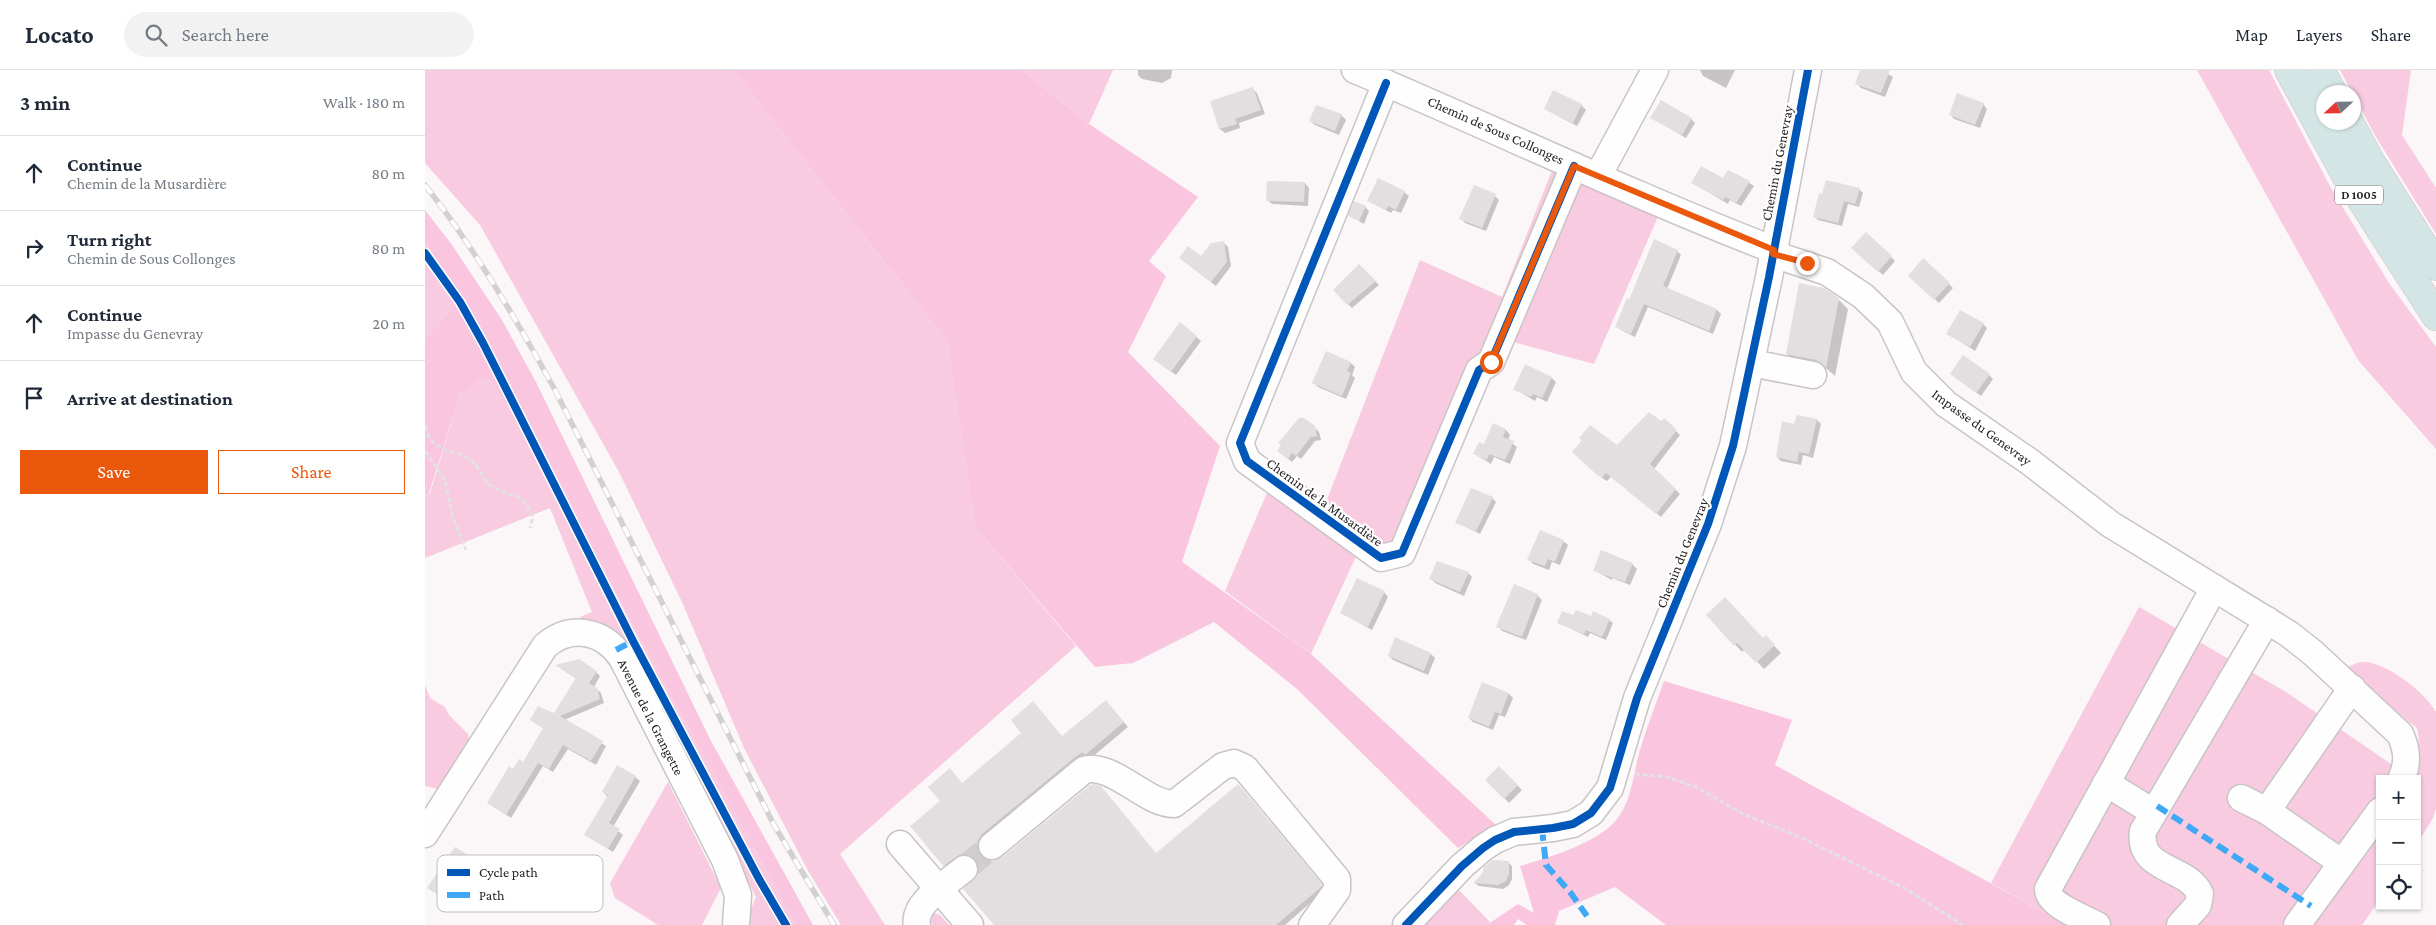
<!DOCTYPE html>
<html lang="en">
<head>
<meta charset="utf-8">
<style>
	body { margin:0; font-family:"Crimson Pro",serif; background:#f2f2f3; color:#1f2937 }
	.controls { position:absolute; right:15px; bottom:15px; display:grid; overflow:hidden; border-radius:0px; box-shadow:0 1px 4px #0004 }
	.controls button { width:45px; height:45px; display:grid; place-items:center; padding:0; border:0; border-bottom:1px solid #e0e1e3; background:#fff; color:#1f2937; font:25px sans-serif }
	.compass { position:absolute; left:1891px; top:15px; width:45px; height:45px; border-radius:50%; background:#fff; box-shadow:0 1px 4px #0004; rotate:248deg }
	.stop { position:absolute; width:15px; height:15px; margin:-11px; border:4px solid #ea580c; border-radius:50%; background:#fff }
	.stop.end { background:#ea580c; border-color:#fff; box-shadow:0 1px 5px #0008 }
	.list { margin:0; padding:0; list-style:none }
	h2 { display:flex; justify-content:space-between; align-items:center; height:65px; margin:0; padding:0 20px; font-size:21px }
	h2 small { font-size:16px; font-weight:400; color:#747a83 }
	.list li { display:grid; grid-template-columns:32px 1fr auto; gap:15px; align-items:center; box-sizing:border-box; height:75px; padding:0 20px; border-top:1px solid #e0e1e3 }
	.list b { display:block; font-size:19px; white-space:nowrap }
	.list p { margin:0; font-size:16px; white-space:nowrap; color:#747a83 }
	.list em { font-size:16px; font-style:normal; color:#747a83 }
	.actions { display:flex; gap:10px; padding:15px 20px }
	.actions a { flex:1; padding:11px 0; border:1px solid #ea580c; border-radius:0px; text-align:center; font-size:18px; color:#ea580c }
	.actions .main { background:#ea580c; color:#fff }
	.icon { flex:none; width:28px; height:28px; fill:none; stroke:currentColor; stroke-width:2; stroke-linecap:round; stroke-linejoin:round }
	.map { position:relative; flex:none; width:2011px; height:855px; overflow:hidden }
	header { display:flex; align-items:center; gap:30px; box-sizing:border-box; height:70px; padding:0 25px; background:#fff; border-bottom:1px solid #e0e1e3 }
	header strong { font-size:24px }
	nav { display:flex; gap:28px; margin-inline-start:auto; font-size:18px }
	.search { width:350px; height:45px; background:#f2f2f3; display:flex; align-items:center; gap:12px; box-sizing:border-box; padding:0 18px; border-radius:28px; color:#747a83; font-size:19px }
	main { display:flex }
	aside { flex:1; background:#fff }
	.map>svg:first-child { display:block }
</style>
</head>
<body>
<header>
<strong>Locato</strong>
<div class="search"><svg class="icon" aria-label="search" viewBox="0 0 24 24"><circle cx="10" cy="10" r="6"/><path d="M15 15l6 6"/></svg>Search here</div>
<nav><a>Map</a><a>Layers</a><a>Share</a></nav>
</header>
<main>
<aside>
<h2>3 min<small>Walk · 180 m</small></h2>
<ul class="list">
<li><svg class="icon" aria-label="ahead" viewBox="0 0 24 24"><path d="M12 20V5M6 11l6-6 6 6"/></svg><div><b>Continue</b><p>Chemin de la Musardière</p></div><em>80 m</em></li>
<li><svg class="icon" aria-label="right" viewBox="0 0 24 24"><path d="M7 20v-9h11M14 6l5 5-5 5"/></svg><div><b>Turn right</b><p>Chemin de Sous Collonges</p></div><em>80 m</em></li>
<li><svg class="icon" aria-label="ahead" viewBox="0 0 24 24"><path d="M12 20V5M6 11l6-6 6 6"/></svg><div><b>Continue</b><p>Impasse du Genevray</p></div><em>20 m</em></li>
<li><svg class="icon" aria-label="arrive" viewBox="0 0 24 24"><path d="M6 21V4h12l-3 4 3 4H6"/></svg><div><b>Arrive at destination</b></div></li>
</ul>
<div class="actions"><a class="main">Save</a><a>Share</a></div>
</aside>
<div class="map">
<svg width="2011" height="855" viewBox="0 0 2011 855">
	<rect width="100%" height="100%" fill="#fbf6f8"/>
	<g fill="#f8cbe0">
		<path d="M0,0H308L522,271L550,457L651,576L415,784L460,855H416L382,799L319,678L257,532L194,402L55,155L0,93Z"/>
		<path d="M597,0H688L664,54Z"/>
		<path d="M1772,0H1844L1906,118L1964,213L2011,277V379L1933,290Z"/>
		<path d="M1915,0H1986L1977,65L2011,118V164L1951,67Z"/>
		<path d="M1128,98L1235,142L1169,294L1062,265L970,476L933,482L886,584L800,521L844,418L901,432L995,190L1077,227Z"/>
		<path d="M0,173L36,228L0,269Z"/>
		<path d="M56,306L69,311L137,425L371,855H319L331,827L211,596L157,551L155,547L167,542L125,438L0,488V426L5,423L35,324Z"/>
		<path d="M1714,537L1861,622L1982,705C1989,691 1998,673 1991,657L1915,601C1922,598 1931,592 1938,592C1961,592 2000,622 2011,642V738L2008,748L1992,774V709H1955V829L1937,855H1642L1566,813Z"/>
		<path d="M0,615L5,628L20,637L24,645L43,664L45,675L22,715L13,719L0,716Z"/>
		<path d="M243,712L296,818L277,855H233L190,828L185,813Z"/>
		<path d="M1032,818L1065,852L1062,855H997Z"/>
		<path d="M509,843L515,845L524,855H508L505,850Z"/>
	</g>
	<g fill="#f9c5df">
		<path d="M308,0H597L664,54L773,127L724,191L741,206L703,282L795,376L757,492L886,584L1071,755L1033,778L872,619L789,552L708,593L670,597L550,457L522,271Z"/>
		<path d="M0,140L27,175L77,250L111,312L285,669L388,855H371L137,425L68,311L56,307L35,324L4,423L0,426V269L36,228L0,173Z"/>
		<path d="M1239,611L1367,650L1350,695L1642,855H1241L1190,817L1134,841L1130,855H1102L1093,849L1089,855H1062L1093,834L1109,843L1095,796C1124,787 1157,778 1182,759C1207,740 1207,707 1215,680C1222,656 1231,634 1239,611Z"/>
	</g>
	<g fill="#0003">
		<path d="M713,0H747L746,8L737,13L717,9L713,5Z"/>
		<path d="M1275,0H1310L1301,18L1278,6Z"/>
		<path d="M1436,0H1456L1468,7L1460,27L1436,18L1431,13Z"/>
		<path d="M827,18L832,23L840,44L814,53L815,58L800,63L795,59L786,32Z"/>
		<path d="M1558,34L1562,39L1555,58L1529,49L1525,44Z"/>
		<path d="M1156,35L1161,40L1152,56L1120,39Z"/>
		<path d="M916,45L921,50L914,65L890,55L885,51Z"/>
		<path d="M1227,48L1266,49L1270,53L1261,68Z"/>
		<path d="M1303,102L1313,105L1329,116L1316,136L1305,130L1303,134L1268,113L1299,109Z"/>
		<path d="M880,113L884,118L883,136L847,134L842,130Z"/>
		<path d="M1434,119L1438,123L1434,137L1423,134L1417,156L1393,150L1389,146Z"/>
		<path d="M979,122L984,126L976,143L968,140L966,143L944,131Z"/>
		<path d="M1070,126L1074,130L1061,161L1040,153L1036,148Z"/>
		<path d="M940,137L944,141L939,154L925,146Z"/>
		<path d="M1441,163L1470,191L1458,205L1432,182Z"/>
		<path d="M798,172L803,177L806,196L791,216L755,188L777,187Z"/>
		<path d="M1252,181L1256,185L1242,219L1292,240L1296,244L1288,264L1223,237L1210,267L1196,260L1191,256L1205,231Z"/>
		<path d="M1498,190L1528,218L1514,233L1484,206Z"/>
		<path d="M934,195L954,215L927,238L909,220Z"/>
		<path d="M1413,229L1423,239L1410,306L1402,299L1371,293L1362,284Z"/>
		<path d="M756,254L776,271L751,305L734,293Z"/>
		<path d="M1558,254L1562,258L1550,281L1523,264Z"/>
		<path d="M902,282L926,293L930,297L927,305L930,308L921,329L893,317L889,313Z"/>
		<path d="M1526,304L1564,305L1568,309L1556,326Z"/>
		<path d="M1127,308L1131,312L1122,332L1112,327L1110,331L1090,319Z"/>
		<path d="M1372,346L1392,350L1396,354L1388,388L1378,385L1376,395L1356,391L1352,387L1370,356Z"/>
		<path d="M1239,350L1255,365L1229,399L1255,424L1236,447L1186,407L1182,411L1177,408L1192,377Z"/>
		<path d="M1068,355L1081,360L1085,365L1083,370L1092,377L1085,394L1069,387L1066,394L1050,384L1060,376Z"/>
		<path d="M889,357L894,362L896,370L890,371L876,389L872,386L867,392L853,381Z"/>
		<path d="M1067,428L1071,432L1055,464L1031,452Z"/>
		<path d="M1138,471L1143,475L1135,495L1127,492L1124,500L1108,494L1104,489Z"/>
		<path d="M1207,494L1212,499L1205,515L1187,508V510L1169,500Z"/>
		<path d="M1043,503L1047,507L1039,526L1010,513L1006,509Z"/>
		<path d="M959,522L963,527L947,560L917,543Z"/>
		<path d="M1112,525L1117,530L1101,570L1077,561L1073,556Z"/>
		<path d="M1283,545L1338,570L1341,567L1356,583L1339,599L1320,579L1317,582Z"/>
		<path d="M1149,547L1184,550L1188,553L1181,570L1165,563L1163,567L1133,552Z"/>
		<path d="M1006,584L1010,588L1003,605L968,590L964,586Z"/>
		<path d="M132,596L171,602L175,606L169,617L176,623L179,633L139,650L181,676L171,695L143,679L128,702L118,696L86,748L63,733L89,700L98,694L119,659L106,650L130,644L152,609Z"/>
		<path d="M1058,613L1084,624L1088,628L1080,647L1074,645L1068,660L1048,652L1044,648Z"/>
		<path d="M685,636L703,657L666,688L663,686L654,693L557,775L556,783L559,790L569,792L731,784L818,720L900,820L860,855H571L554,805L555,797L552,791L541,788L524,800L487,756L537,714L638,668Z"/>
		<path d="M1074,698L1097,720L1084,733L1062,710Z"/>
		<path d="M210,707L215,711L188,757L198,765L188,782L161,765L183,727L178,722Z"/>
		<path d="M30,779L53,795L26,834L4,818Z"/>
		<path d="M1083,792L1087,796V809L1084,815L1078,819L1054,816L1050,813Z"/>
	</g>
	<g fill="#e3dfe1">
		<path d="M1435,0H1465L1456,23L1430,14Z"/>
		<path d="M828,17L836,40L810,49L812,54L794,59L785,31Z"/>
		<path d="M1128,20L1157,34L1148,53L1119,39Z"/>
		<path d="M1532,23L1559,33L1550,55L1524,45Z"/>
		<path d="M1236,30L1267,48L1257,65L1225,48Z"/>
		<path d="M891,35L917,44L910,61L884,51Z"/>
		<path d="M1276,96L1298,108L1303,100L1325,111L1311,133L1301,127L1298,130L1266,113Z"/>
		<path d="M953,108L980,121L971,140L963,136L961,140L942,131Z"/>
		<path d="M1401,110L1435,118L1430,134L1419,131L1413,153L1388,147L1394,123L1397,124Z"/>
		<path d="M842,111L880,112L879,132L841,131Z"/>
		<path d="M1049,115L1071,124L1057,158L1034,149Z"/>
		<path d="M929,131L941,136L934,151L923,146Z"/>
		<path d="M1441,162L1467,186L1453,202L1426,178Z"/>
		<path d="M1229,169L1253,180L1238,216L1292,239L1284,261L1219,234L1206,264L1190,257L1202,228L1204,230Z"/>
		<path d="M799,171L802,192L786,212L754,188L763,176L776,186L786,173Z"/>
		<path d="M1498,188L1525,213L1509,230L1483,206Z"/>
		<path d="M934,194L951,211L922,235L908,220Z"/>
		<path d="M1374,213L1399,218L1414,228L1401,298L1391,290L1361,284Z"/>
		<path d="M1535,240L1559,253L1545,277L1521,264Z"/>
		<path d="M755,252L772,266L746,302L728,289Z"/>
		<path d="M901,281L926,292L922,301L926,303L917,326L887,313Z"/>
		<path d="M1538,285L1565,304L1551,323L1525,304Z"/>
		<path d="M1100,294L1127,307L1117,328L1108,324L1106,327L1088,320Z"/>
		<path d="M1224,342L1236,351L1239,348L1252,360L1225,394L1251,419L1231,444L1181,403L1177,408L1171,404L1147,382L1157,370L1154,368L1165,355L1192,375Z"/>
		<path d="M1372,345L1392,349L1384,384L1374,382L1372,392L1351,387L1357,351L1369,354Z"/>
		<path d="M874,348H879L890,356L892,366L886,367L871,386L867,383L863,389L852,381L856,375L853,373Z"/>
		<path d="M1068,353L1081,359L1078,367L1089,371L1080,390L1064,384L1062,390L1048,384L1054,372L1059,374Z"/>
		<path d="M1046,418L1068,427L1051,461L1030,453Z"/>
		<path d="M1115,460L1139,470L1130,492L1123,489L1120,496L1102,490Z"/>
		<path d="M1176,480L1208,493L1200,512L1168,501Z"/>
		<path d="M1012,491L1044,502L1035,522L1004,509Z"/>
		<path d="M932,508L960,521L943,557L915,543Z"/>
		<path d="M1089,514L1113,524L1097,567L1071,557Z"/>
		<path d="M1300,527L1338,568L1341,565L1350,575L1331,593L1312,573L1309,576L1281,545Z"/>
		<path d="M1151,540L1166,546L1168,541L1185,549L1177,567L1161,560L1159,564L1132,553L1137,541L1148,545Z"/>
		<path d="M970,567L1006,583L999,601L963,586Z"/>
		<path d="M154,589L172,601L164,613L172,618L175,629L135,646L178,671L166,691L138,675L124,699L113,693L81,745L62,733L84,696L88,699L94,689L98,692L118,658L105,650L113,636L129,643L151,608L130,595Z"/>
		<path d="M1057,612L1084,623L1076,644L1070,642L1064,657L1043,648Z"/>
		<path d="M681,630L699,652L660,685L658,682L649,688L557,764L553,770L552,778L556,786L561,790L569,791L576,788L665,715L669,714L676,716L731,783L813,714L897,814L895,818L851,855H569L538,819L553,805L554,797L550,789L544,785L536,784L518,796L485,756L515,731L503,717L525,698L537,713L596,663L586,650L608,631L637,666Z"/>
		<path d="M192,695L211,706L184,753L195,759L183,779L159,765L183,725L177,722Z"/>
		<path d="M1074,696L1093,715L1079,729L1060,710Z"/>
		<path d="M30,777L49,789L22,830L2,818Z"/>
		<path d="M1068,790L1084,791V804L1081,811L1073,815L1048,813L1057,804L1059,797Z"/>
	</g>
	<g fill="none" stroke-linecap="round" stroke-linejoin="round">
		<path stroke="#d1ccce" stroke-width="26" stroke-dasharray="26 13" stroke-linecap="butt" d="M539,799L567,776"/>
		<g stroke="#c9c4c6" stroke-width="29">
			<g id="minor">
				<path d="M930,0C1070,59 1207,125 1349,180"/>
				<path d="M961,13L815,373L822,391L956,488L977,483L1054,300L1066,292L1149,96"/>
				<path d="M1173,106L1230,0"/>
				<path d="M1348,184L1402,202L1438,226L1465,252L1489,302L1521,334L1605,392L1685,454L1864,564L1888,583L1975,664C1982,679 1984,693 1976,709"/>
				<path d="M1326,293L1388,305"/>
				<path d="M1681,713L1728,742"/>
				<path d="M1816,728L1842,741L1917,793"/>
				<path d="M1842,741L1927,618"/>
				<path d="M0,764L120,576C146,554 178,560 197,588L300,790L313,825L311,855"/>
				<path d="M475,774L545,855"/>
				<path d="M567,776L659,700C688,692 720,734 749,734L798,696L809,693L820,698L912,809V820L887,855"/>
				<path d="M492,855C487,833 524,812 539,799"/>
				<path d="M981,855L1037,796L1058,778L1070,770L1089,762L1128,758L1148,754L1166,743L1185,718L1212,628L1283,454L1308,376L1344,207L1383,0"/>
				<path d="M1672,855C1659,848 1623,835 1623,819L1789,518"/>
				<path d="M1755,855L1773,835L1775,824C1764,796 1712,802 1718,761L1842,550"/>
				<path d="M1872,855L1955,741"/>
			</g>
		</g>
		<g stroke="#d6d4d5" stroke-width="30">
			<g id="highway">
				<path d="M1864,0L1922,107L2011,246"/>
				<path d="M1895,0L1907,22"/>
				<path d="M1924,52L1945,91L2011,196"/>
			</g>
		</g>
		<g stroke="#e3e2e2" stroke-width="3" stroke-dasharray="5 2.5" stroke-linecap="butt">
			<path d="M0,356C10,388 26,375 47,391C56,398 58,411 66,416C88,430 95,418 108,447L105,458"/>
			<path d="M0,381L20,410L28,448L41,480"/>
			<path d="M1210,704L1243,707L1273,718L1318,744L1375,767L1479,818L1538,855"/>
		</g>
		<use href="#minor" stroke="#fefefe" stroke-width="26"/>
		<use href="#highway" stroke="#d3e5e4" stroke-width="28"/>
		<g stroke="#d2d1d2" stroke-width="5.5">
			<path id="rail" d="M0,115C50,179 91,249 130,320L349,755L409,855"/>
		</g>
		<use href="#rail" stroke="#fff" stroke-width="4" stroke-dasharray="11" stroke-linecap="butt"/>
		<g stroke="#3fa9f5" stroke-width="6" stroke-dasharray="12 6" stroke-linecap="butt">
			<path d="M191,580L208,571"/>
			<path d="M1732,736L1886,836"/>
			<path d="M1117,759L1121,795L1145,822L1162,846"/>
		</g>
		<g stroke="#fff" stroke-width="11">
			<g id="cycleway">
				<path d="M961,13L815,373L822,391L956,488L977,483L1054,300L1066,292L1149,96"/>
				<path d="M0,183L35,232L58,273L208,571L334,809L361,855"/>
				<path d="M981,855L1037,796L1058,778L1070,770L1089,762L1128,758L1148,754L1166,743L1185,718L1212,628L1283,454L1308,376L1344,207L1383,0"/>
			</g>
		</g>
		<use href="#cycleway" stroke="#0057b8" stroke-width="8"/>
	</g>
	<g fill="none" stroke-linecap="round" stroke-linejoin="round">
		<path stroke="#ea580c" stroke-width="6" d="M1066,292L1149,96L1349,180L1348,184L1382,193"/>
	</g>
	<g text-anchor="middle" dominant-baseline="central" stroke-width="4.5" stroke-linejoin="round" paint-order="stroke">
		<rect fill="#fff" stroke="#686466" stroke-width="1" x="1910" y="115.5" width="48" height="19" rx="4"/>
		<g font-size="12" font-weight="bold" fill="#272224">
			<text x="1934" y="125">D 1005</text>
		</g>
		<g font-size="14" fill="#272224" stroke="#fff">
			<text transform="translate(1071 60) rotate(24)">Chemin de Sous Collonges</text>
			<text transform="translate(1352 93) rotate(-79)">Chemin du Genevray</text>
			<text transform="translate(1557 357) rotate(36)">Impasse du Genevray</text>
			<text transform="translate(900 432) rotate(36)">Chemin de la Musardière</text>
			<text transform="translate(1257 483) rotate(-68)">Chemin du Genevray</text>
			<text transform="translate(226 647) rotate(63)">Avenue de la Grangette</text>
		</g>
	</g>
	<rect x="12" y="785" width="166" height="57" rx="8" fill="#fff" stroke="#bebdbd" stroke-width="1"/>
	<rect x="22" y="799" width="23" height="7" fill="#0057b8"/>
	<rect x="22" y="822" width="23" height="6" fill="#3fa9f5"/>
	<g font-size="14" fill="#272224">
		<text x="54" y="807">Cycle path</text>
		<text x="54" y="830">Path</text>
	</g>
</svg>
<div class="controls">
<button>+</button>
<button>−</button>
<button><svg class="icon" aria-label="locate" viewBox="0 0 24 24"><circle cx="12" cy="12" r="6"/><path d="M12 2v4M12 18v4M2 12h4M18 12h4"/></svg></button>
</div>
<svg class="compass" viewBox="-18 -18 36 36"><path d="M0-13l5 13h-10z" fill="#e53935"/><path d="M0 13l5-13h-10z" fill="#747a83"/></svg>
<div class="stop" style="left:1066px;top:292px"></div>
<div class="stop end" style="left:1382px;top:193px"></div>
</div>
</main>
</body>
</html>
